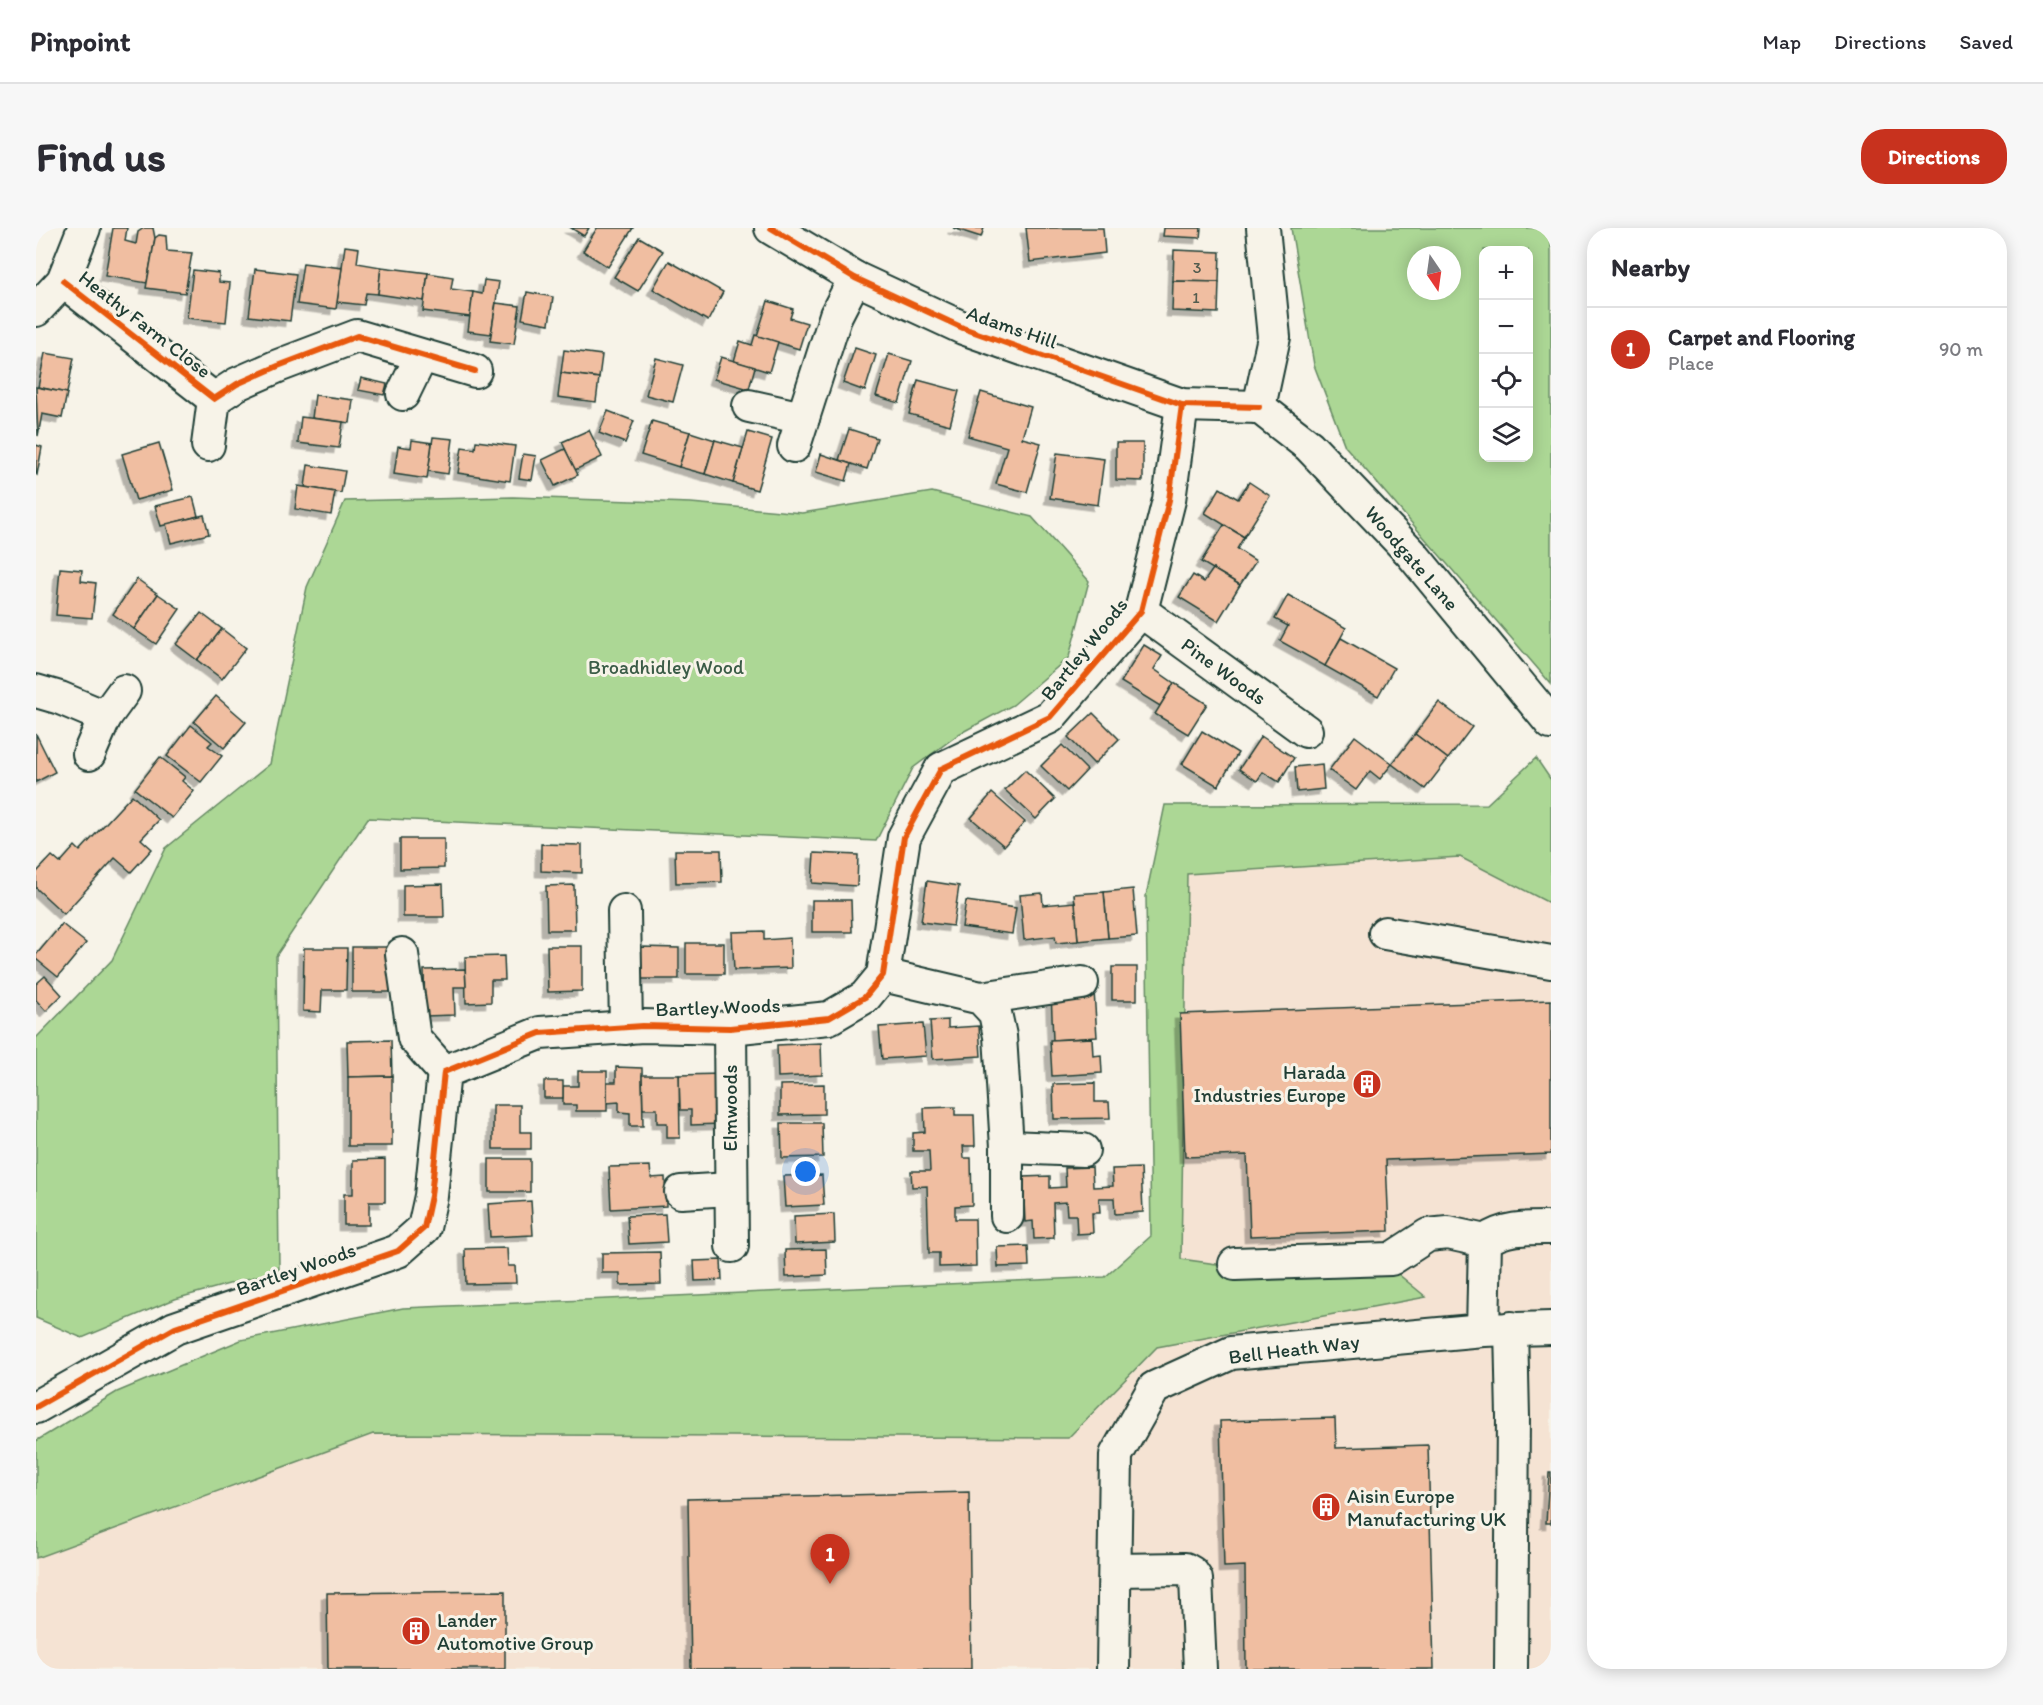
<!DOCTYPE html>
<html lang="en">
<head>
<meta charset="utf-8">
<style>
	body { margin:0; font-family:Itim,sans-serif; background:#f7f7f7; color:#2b2b33 }
	.controls { position:absolute; right:18px; top:18px; display:grid; overflow:hidden; border-radius:12px; box-shadow:0 3px 15px #0003 }
	.controls button { width:54px; height:54px; display:grid; place-items:center; padding:0; border:0; border-bottom:2px solid #e1e1e2; background:#fff; color:#2b2b33; font:30px sans-serif }
	.compass { position:absolute; left:1371px; top:18px; width:54px; height:54px; border-radius:50%; background:#fff; box-shadow:0 3px 15px #0003; rotate:167deg }
	.you { position:absolute; left:770px; top:944px; width:21px; height:21px; margin:-15px; border:4px solid #fff; border-radius:50%; background:#1a73e8; box-shadow:0 0 0 9px #1a73e833 }
	.badge { display:grid; place-items:center; width:39px; height:39px; border-radius:50%; background:#c8321e; color:#fff; font-size:20px; font-weight:700 }
	.pin { position:absolute; translate:-50% -50px; filter:drop-shadow(0 2px 3px #0008) }
	.pin::after { content:''; position:absolute; top:32px; width:21px; height:18px; background:inherit; clip-path:polygon(0 0,100% 0,50% 100%) }
	.list { margin:0; padding:0; list-style:none }
	h2 { display:flex; justify-content:space-between; align-items:center; height:78px; margin:0; padding:0 24px; font-size:26px }
	h2 small { font-size:20px; font-weight:400; color:#7c7c81 }
	.list li { display:grid; grid-template-columns:39px 1fr auto; gap:18px; align-items:center; box-sizing:border-box; height:84px; padding:0 24px; border-top:2px solid #e1e1e2 }
	.list b { display:block; font-size:22px; white-space:nowrap }
	.list p { margin:0; font-size:20px; white-space:nowrap; color:#7c7c81 }
	.list em { font-size:20px; font-style:normal; color:#7c7c81 }
	.icon { flex:none; width:33px; height:33px; fill:none; stroke:currentColor; stroke-width:2; stroke-linecap:round; stroke-linejoin:round }
	.map { position:relative; flex:none; width:1515px; height:1441px; overflow:hidden; border-radius:24px }
	header { display:flex; align-items:center; gap:36px; box-sizing:border-box; height:84px; padding:0 30px; background:#fff; border-bottom:2px solid #e1e1e2 }
	header strong { font-size:28px }
	nav { display:flex; gap:33px; margin-inline-start:auto; font-size:21px }
	.intro { display:flex; align-items:center; justify-content:space-between; box-sizing:border-box; height:144px; padding:0 36px }
	h1 { margin:0; font-size:42px }
	.button { padding:15px 27px; border-radius:24px; background:#c8321e; color:#fff; font-size:21px; font-weight:700 }
	main { display:flex; gap:36px; padding:0 36px }
	aside { flex:1; background:#fff; border-radius:24px; box-shadow:0 3px 15px #0003 }
	.map>svg:first-child { display:block }
</style>
</head>
<body>
<header>
<strong>Pinpoint</strong>
<nav><a>Map</a><a>Directions</a><a>Saved</a></nav>
</header>
<div class="intro"><h1>Find us</h1><a class="button">Directions</a></div>
<main>
<div class="map">
<svg width="1515" height="1441" viewBox="0 0 1515 1441">
	<defs>
		<filter id="shadow"><feDropShadow dx="-5.5" dy="5.5" stdDeviation="0" flood-color="#0004"/></filter>
	</defs>
	<rect width="100%" height="100%" fill="#f7f3e8"/>
	<filter id="ink" filterUnits="userSpaceOnUse"><feTurbulence type="fractalNoise" baseFrequency=".0167" numOctaves="2"/><feDisplacementMap in="SourceGraphic" scale="12" xChannelSelector="R" yChannelSelector="G"/><feConvolveMatrix kernelMatrix="1 2 1 2 8 2 1 2 1" color-interpolation-filters="sRGB"/></filter>
	<g filter="url(#ink)">
		<path fill="#f5e3d3" d="M1424,629L1515,676V1441H0V1330L337,1206L1032,1210L1121,1120L1128,1047L1110,668L1139,647Z"/>
		<g fill="#acd795" stroke="#668a64" stroke-width="1.5" fill-rule="evenodd">
			<path d="M1255,0H1515V456L1309,218L1278,137ZM1492,22V230H1448V22ZM1380,27H1416V63H1380Z"/>
			<path d="M896,264L996,289L1053,353L1033,429L977,477L923,506L877,540L840,613L332,590L240,728L243,1042L139,1071L46,1110L0,1090V810L76,732L130,620L234,536L271,359L309,273L477,269L655,275L766,285Z"/>
			<path d="M1500,530L1515,552V676L1424,629L1151,646L1145,1031L1217,1041L1362,1046L1390,1069L1121,1119L1032,1210L337,1206L0,1330V1213L81,1164L205,1112L367,1080L1069,1049L1115,1008L1110,668L1129,577L1451,576Z"/>
		</g>
		<g fill="#f0bea1" stroke="#1f3d34" stroke-width="1.5" filter="url(#shadow)">
			<path d="M77,0H91L89,13L100,16L102,4L108,0H117L119,10L111,55L69,48Z"/>
			<path d="M535,0H553L548,8Z"/>
			<path d="M561,0H597L572,39L547,23Z"/>
			<path d="M917,0H948L945,9Z"/>
			<path d="M990,0H1067L1069,25L994,34Z"/>
			<path d="M1128,0H1165L1164,10L1127,8Z"/>
			<path d="M123,7L130,8L131,23L156,25L149,65L110,60L119,10Z"/>
			<path d="M603,9L627,23L602,63L578,49Z"/>
			<path d="M309,18L323,20L321,35L345,39L342,66L330,65L328,77L301,74Z"/>
			<path d="M1138,22L1184,24L1183,54L1137,53Z"/>
			<path d="M633,33L687,64L672,93L617,61Z"/>
			<path d="M267,35L306,40L300,81L261,76Z"/>
			<path d="M345,39L392,45L388,73L342,66Z"/>
			<path d="M219,41L260,46L254,93L213,88Z"/>
			<path d="M157,42L183,45V54L194,55L190,94L151,90Z"/>
			<path d="M392,45L417,49L415,61L437,64L434,89L387,83Z"/>
			<path d="M448,52L463,54L455,106L432,103L437,64L446,66Z"/>
			<path d="M1137,53L1183,54L1182,85L1136,83Z"/>
			<path d="M491,64L517,69L513,96L486,91Z"/>
			<path d="M732,73L757,81L754,90L771,95L763,121L721,108Z"/>
			<path d="M460,75L484,78L478,116L454,113Z"/>
			<path d="M719,107L742,114L733,144L698,133L704,113L716,117Z"/>
			<path d="M819,120L840,127L829,163L807,155Z"/>
			<path d="M528,122L566,127L563,150L525,145Z"/>
			<path d="M9,125L38,130L31,165L2,159Z"/>
			<path d="M853,126L876,133L863,175L840,168Z"/>
			<path d="M685,129L719,139L713,161L678,151Z"/>
			<path d="M620,130L647,137L637,174L610,167Z"/>
			<path d="M525,145L563,150L560,174L522,169Z"/>
			<path d="M325,150L351,156L348,167L322,162Z"/>
			<path d="M882,152L923,163L914,197L873,186Z"/>
			<path d="M0,159L31,165L26,190L6,186L2,208Z"/>
			<path d="M945,164L995,179L986,210L1005,215L991,264L960,256L971,219L932,208Z"/>
			<path d="M279,167L317,172L314,195L276,190Z"/>
			<path d="M572,183L598,193L589,215L563,205Z"/>
			<path d="M265,189L307,194L303,220L262,215Z"/>
			<path d="M616,193L654,204L643,239L605,227Z"/>
			<path d="M813,201L841,210L831,241L803,232Z"/>
			<path d="M553,202L566,229L539,242L526,214Z"/>
			<path d="M654,204L679,212L669,246L643,239Z"/>
			<path d="M712,204L736,211L721,262L697,255Z"/>
			<path d="M397,209L417,211L412,246L392,243Z"/>
			<path d="M376,212L396,215L391,251L358,246L362,218L375,220Z"/>
			<path d="M679,212L707,220L697,255L669,246Z"/>
			<path d="M440,213L479,218L474,253L422,245L426,219L439,221Z"/>
			<path d="M123,215L137,262L100,272L86,226Z"/>
			<path d="M1080,215H1107V253L1080,252Z"/>
			<path d="M0,217L6,219L1,247L0,246Z"/>
			<path d="M529,221L542,247L519,258L506,232Z"/>
			<path d="M1021,225L1068,231L1062,277L1014,270Z"/>
			<path d="M487,226L500,228L496,252L483,250Z"/>
			<path d="M785,226L815,236L810,253L780,244Z"/>
			<path d="M272,237L309,243L305,265L269,259Z"/>
			<path d="M1213,254L1234,268L1208,309L1169,285L1184,260L1202,271Z"/>
			<path d="M262,258L299,264L295,287L259,281Z"/>
			<path d="M157,269L162,288L125,298L119,278Z"/>
			<path d="M168,287L173,306L135,315L130,296Z"/>
			<path d="M1188,297L1208,309L1201,321L1220,333L1204,357L1165,334Z"/>
			<path d="M24,340L46,342L45,353L60,355L56,390L20,387Z"/>
			<path d="M1177,341L1204,357L1182,393L1143,369L1157,347L1168,354Z"/>
			<path d="M101,351L122,366L98,401L77,386Z"/>
			<path d="M122,366L144,381L120,416L98,401Z"/>
			<path d="M1252,367L1310,400L1289,438L1244,413L1252,398L1239,391Z"/>
			<path d="M165,385L186,401L161,432L140,416Z"/>
			<path d="M186,401L210,420L186,451L161,432Z"/>
			<path d="M1305,410L1358,440L1342,468L1289,438Z"/>
			<path d="M1108,417L1126,428L1118,441L1138,455L1124,478L1085,454Z"/>
			<path d="M1138,455L1171,476L1152,506L1119,486Z"/>
			<path d="M180,468L210,494L188,520L158,494Z"/>
			<path d="M1403,474L1436,499L1412,531L1379,506Z"/>
			<path d="M1057,485L1083,511L1058,536L1032,509Z"/>
			<path d="M155,497L176,514L172,518L186,528L165,554L131,528Z"/>
			<path d="M1166,503L1202,525L1182,558L1146,536Z"/>
			<path d="M0,506L19,544L0,554Z"/>
			<path d="M1379,506L1412,531L1389,561L1356,536Z"/>
			<path d="M1225,508L1258,530L1243,554L1227,544L1221,553L1203,541Z"/>
			<path d="M1319,508L1356,536L1344,551L1334,543L1320,562L1293,542Z"/>
			<path d="M1026,517L1051,542L1031,563L1005,538Z"/>
			<path d="M124,529L149,549L146,553L158,563L136,590L99,561Z"/>
			<path d="M1286,536L1288,561L1261,564L1259,539Z"/>
			<path d="M989,542L1019,571L1000,591L969,562Z"/>
			<path d="M956,565L989,594L968,618L935,590Z"/>
			<path d="M96,567L123,592L105,611L116,621L95,644L79,630L28,686L0,660V645L16,628L24,635L39,618L44,623Z"/>
			<path d="M364,611H408V640L364,641Z"/>
			<path d="M505,616L546,617V645L505,643Z"/>
			<path d="M639,622H685L686,654L640,655Z"/>
			<path d="M778,625L822,627L821,658L776,655Z"/>
			<path d="M891,653L923,658L917,698L885,694Z"/>
			<path d="M407,656L408,689H367V657Z"/>
			<path d="M538,657L539,702H511L510,658Z"/>
			<path d="M1097,661L1101,708L1072,710L1068,664Z"/>
			<path d="M1068,664L1072,710L1042,713L1038,666Z"/>
			<path d="M1006,665L1007,677L1039,674L1042,713L1020,715L1019,708L988,712L984,667Z"/>
			<path d="M776,672H815L816,704H776Z"/>
			<path d="M930,673L980,680L976,706L926,699Z"/>
			<path d="M26,696L50,715L22,749L0,731V727Z"/>
			<path d="M728,703V712L754,710L755,740L698,742L696,704Z"/>
			<rect x="650" y="715" width="38" height="31"/>
			<path d="M511,718H546V763L512,764Z"/>
			<rect x="316" y="719" width="41" height="45"/>
			<path d="M604,719L643,720V751H604Z"/>
			<path d="M268,720H311L310,762H286L285,784L267,783Z"/>
			<path d="M468,728L469,752H455V774L430,775L429,729Z"/>
			<rect x="1076" y="739" width="25" height="33"/>
			<path d="M429,741L430,759H418L419,787L389,788L388,742Z"/>
			<path d="M9,748L26,767L10,783L0,772V756Z"/>
			<path d="M1058,763L1061,809L1017,812L1015,765Z"/>
			<path d="M1515,772V926L1350,932L1353,1003L1214,1008L1211,927L1149,929L1144,786Z"/>
			<path d="M912,792V800L943,798L945,828L897,831L894,793Z"/>
			<path d="M887,796L890,828L846,831L843,799Z"/>
			<path d="M1056,810L1057,828L1065,827L1066,845L1016,848L1014,812Z"/>
			<path d="M355,812L356,848L312,849L311,813Z"/>
			<path d="M785,815L786,847L742,849L741,817Z"/>
			<path d="M580,839L606,840L607,898H594V885L583,884V874L571,875V854H580Z"/>
			<path d="M542,843H571V883H540V877H527V858H542Z"/>
			<path d="M685,846V896L655,897V882H644L643,847Z"/>
			<path d="M606,847H643L644,910H631V895H621V881H607Z"/>
			<path d="M356,848V918H312V849Z"/>
			<rect x="508" y="853" width="19" height="17"/>
			<path d="M1059,855V874H1073L1074,890L1018,891L1017,856Z"/>
			<path d="M788,856V886L744,887V857Z"/>
			<path d="M457,877H484V904H495V921H457Z"/>
			<path d="M919,879V887H938L939,918H927L928,930H935L936,977L919,978V991H939L940,1038L903,1039V1025H893L891,958L876,959L875,943H894L893,923H877V905L889,904L888,880Z"/>
			<path d="M745,895H786L787,929L746,930Z"/>
			<path d="M349,931V974H333V997H308V966H317V932Z"/>
			<rect x="453" y="931" width="41" height="33"/>
			<path d="M614,938L615,950L629,949L630,978L575,981L573,939Z"/>
			<path d="M1056,939L1057,959L1077,958L1076,941L1105,940L1107,984L1079,986L1078,970H1063L1064,985H1056L1057,1005L1041,1006L1040,987H1031L1030,974L1017,975L1018,1010L998,1011L997,993L989,994L987,949L1014,948V960L1030,959L1029,940Z"/>
			<path d="M786,947L788,977L749,979L747,948Z"/>
			<path d="M495,973L497,1007L454,1009L452,976Z"/>
			<path d="M629,986L631,1014L593,1016L591,988Z"/>
			<path d="M798,986L799,1014L759,1016L758,988Z"/>
			<path d="M992,1018L993,1038L962,1039L961,1019Z"/>
			<path d="M471,1020L472,1038H479L480,1055L430,1056L429,1021Z"/>
			<path d="M790,1021L791,1047L750,1049L749,1022Z"/>
			<path d="M624,1024L625,1056L584,1057V1045H566V1025Z"/>
			<path d="M685,1032L686,1052L659,1053L658,1033Z"/>
			<path d="M1299,1190L1300,1220L1392,1217L1398,1441H1210L1209,1338L1188,1339L1184,1193Z"/>
			<path d="M1513,1244H1515V1295H1510Z"/>
			<path d="M933,1264L935,1441H655L652,1271Z"/>
			<path d="M469,1363V1441H292L291,1365Z"/>
		</g>
		<g fill="none" stroke-linecap="round" stroke-linejoin="round">
			<g stroke="#1f3d34" stroke-width="36">
				<g id="minor">
					<path d="M735,0L819,50L927,100L1146,177L1223,179"/>
					<path d="M27,53L178,171L201,156L242,138L321,108L439,143"/>
					<path d="M0,82L27,53L48,0"/>
					<path d="M367,166L385,129"/>
					<path d="M713,178L767,190"/>
					<path d="M1223,179L1273,218L1375,325L1515,495"/>
					<path d="M1223,179L1238,109L1227,0"/>
					<path d="M172,217L178,171"/>
					<path d="M758,218L800,87L819,50"/>
					<path d="M1105,383L1270,503"/>
					<path d="M0,463L24,470L69,489L53,526"/>
					<path d="M69,489L88,463"/>
					<path d="M588,683L590,800"/>
					<path d="M1349,705L1515,734"/>
					<path d="M366,726L378,810L408,844"/>
					<path d="M847,747L945,770L959,785L964,808L971,919V988"/>
					<path d="M945,770L1046,755"/>
					<path d="M694,800L696,1018"/>
					<path d="M971,919L1047,922"/>
					<path d="M645,964L694,961"/>
					<path d="M1199,1036L1355,1031L1392,1007L1412,1005L1449,1013"/>
					<path d="M1475,1100L1477,1189L1475,1441"/>
					<path d="M1447,1102L1449,1013C1469,999 1491,1000 1515,1000"/>
					<path d="M0,1179L139,1100L362,1023L388,1000L395,968L408,844L504,805L607,798L694,800L793,790L829,769L847,747L868,609L905,541L1014,489L1105,383L1133,272L1146,177"/>
					<path d="M1079,1342L1149,1341L1156,1345L1160,1351L1164,1441"/>
					<path d="M1077,1441L1080,1227L1118,1160L1195,1125L1447,1102L1515,1100"/>
				</g>
			</g>
			<use href="#minor" stroke="#f7f3e8" stroke-width="32"/>
			<g stroke="#f7f3e8" stroke-width="10">
				<g id="cycleway">
					<path d="M735,0L819,50L927,100L1146,177L1223,179"/>
					<path d="M27,53L178,171L201,156L242,138L321,108L439,143"/>
					<path d="M0,1179L139,1100L362,1023L388,1000L395,968L408,844L504,805L607,798L694,800L793,790L829,769L847,747L868,609L905,541L1014,489L1105,383L1133,272L1146,177"/>
				</g>
			</g>
			<use href="#cycleway" stroke="#e8590c" stroke-width="6"/>
		</g>
	</g>
	<defs>
		<g id="building-disc" transform="scale(1.5)"><circle r="9.5" fill="#c8321e" stroke="#f7f3e8"/><path d="M-4-6H4V6H1V3H-1V6H-4ZM-2.5-4.3h1.7v1.8h-1.7ZM.8-4.3h1.7v1.8H.8ZM-2.5-1h1.7V.8h-1.7ZM.8-1h1.7V.8H.8Z" fill="#fff"/></g>
	</defs>
	<g fill-rule="evenodd">
		<use href="#building-disc" x="1331" y="856"/>
		<use href="#building-disc" x="1290" y="1279"/>
		<use href="#building-disc" x="380" y="1403"/>
	</g>
	<g text-anchor="middle" dominant-baseline="central" stroke-width="6" stroke-linejoin="round" paint-order="stroke">
		<g font-size="16" fill="#535d4f">
			<text x="1161" y="39">3</text>
			<text x="1160" y="69">1</text>
		</g>
		<g font-size="20" fill="#1f3d34" stroke="#f7f3e8">
			<text transform="translate(109 96) rotate(38)">Heathy Farm Close</text>
			<text transform="translate(976 99) rotate(19)">Adams Hill</text>
			<text transform="translate(1376 330) rotate(49)">Woodgate Lane</text>
			<text transform="translate(1048 421) rotate(-51)">Bartley Woods</text>
			<text transform="translate(1188 443) rotate(36)">Pine Woods</text>
			<text transform="translate(682 779) rotate(-2)">Bartley Woods</text>
			<text transform="translate(694 880) rotate(-90)">Elmwoods</text>
			<text transform="translate(260 1041) rotate(-19)">Bartley Woods</text>
			<text transform="translate(1258 1121) rotate(-7)">Bell Heath Way</text>
		</g>
		<g font-size="20" fill="#3b5c47" stroke="#f7f3e8">
			<text x="630" y="439">Broadhidley Wood</text>
		</g>
		<g font-size="20" fill="#1f3d34" stroke="#f7f3e8" text-anchor="start">
			<text x="1310" y="844" text-anchor="end">Harada<tspan x="1310" dy="23">Industries Europe</tspan></text>
			<text x="1311" y="1268">Aisin Europe<tspan x="1311" dy="23">Manufacturing UK</tspan></text>
			<text x="401" y="1392">Lander<tspan x="401" dy="23">Automotive Group</tspan></text>
		</g>
	</g>
</svg>
<div class="controls">
<button>+</button>
<button>−</button>
<button><svg class="icon" aria-label="locate" viewBox="0 0 24 24"><circle cx="12" cy="12" r="6"/><path d="M12 2v4M12 18v4M2 12h4M18 12h4"/></svg></button>
<button><svg class="icon" aria-label="layers" viewBox="0 0 24 24"><path d="M12 4l9 5-9 5-9-5zM3 14l9 5 9-5"/></svg></button>
</div>
<svg class="compass" viewBox="-18 -18 36 36"><path d="M0-13l5 13h-10z" fill="#e53935"/><path d="M0 13l5-13h-10z" fill="#7c7c81"/></svg>
<div class="you"></div>
<div class="pin badge" style="left:794px;top:1356px">1</div>
</div>
<aside>
<h2>Nearby<small></small></h2>
<ul class="list">
<li><span class="badge">1</span><div><b>Carpet and Flooring</b><p>Place</p></div><em>90 m</em></li>
</ul>
</aside>
</main>
</body>
</html>
